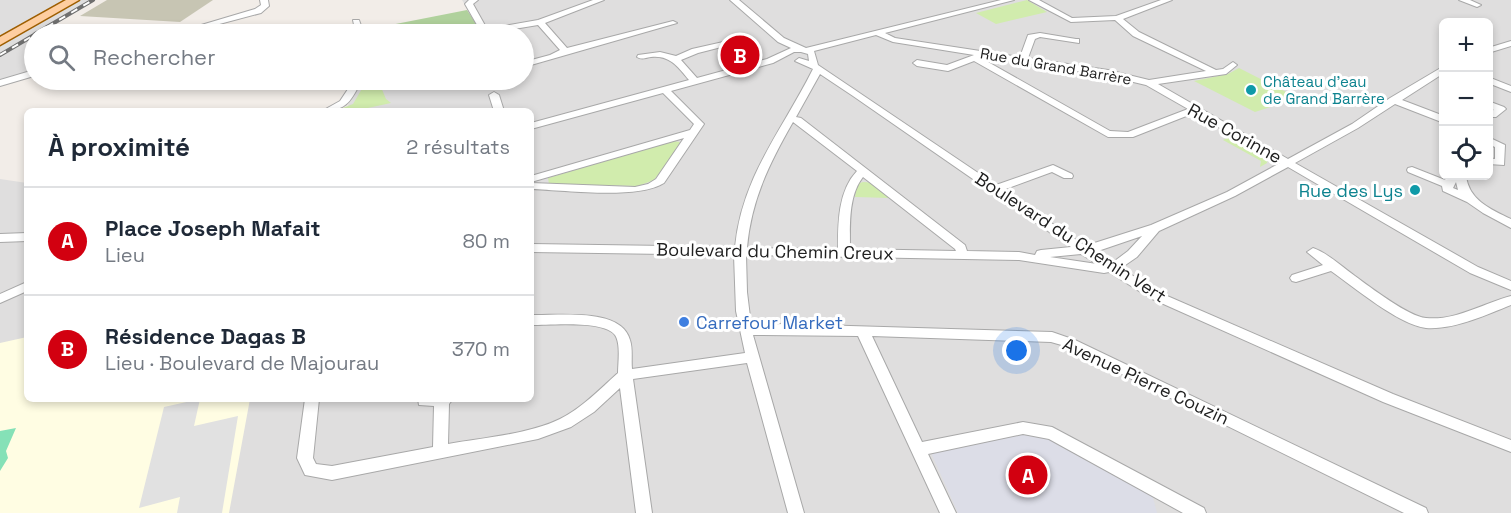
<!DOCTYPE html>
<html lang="fr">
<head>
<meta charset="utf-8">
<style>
	body { margin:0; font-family:"Space Grotesk",sans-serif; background:#f2f2f3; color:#1f2937 }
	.controls { position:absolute; right:18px; top:18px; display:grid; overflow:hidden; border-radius:9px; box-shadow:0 3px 9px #0003 }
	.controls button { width:54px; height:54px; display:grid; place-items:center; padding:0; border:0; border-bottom:2px solid #e0e1e3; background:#fff; color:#1f2937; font:30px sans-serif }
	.you { position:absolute; left:1017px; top:351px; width:21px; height:21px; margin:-15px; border:4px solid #fff; border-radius:50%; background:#1a73e8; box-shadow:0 0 0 9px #1a73e833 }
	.badge { display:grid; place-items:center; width:39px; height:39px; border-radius:50%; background:#d20010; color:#fff; font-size:20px; font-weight:700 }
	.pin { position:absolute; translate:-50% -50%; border:3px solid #fff; box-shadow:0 2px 6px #0006 }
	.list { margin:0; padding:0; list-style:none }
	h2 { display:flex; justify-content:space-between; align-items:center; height:78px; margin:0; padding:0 24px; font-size:26px }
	h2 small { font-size:20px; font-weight:400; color:#747a83 }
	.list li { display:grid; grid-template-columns:39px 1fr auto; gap:18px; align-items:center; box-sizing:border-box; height:108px; padding:0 24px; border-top:2px solid #e0e1e3 }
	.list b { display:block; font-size:22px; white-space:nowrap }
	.list p { margin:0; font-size:20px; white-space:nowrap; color:#747a83 }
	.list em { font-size:20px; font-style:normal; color:#747a83 }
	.icon { flex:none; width:33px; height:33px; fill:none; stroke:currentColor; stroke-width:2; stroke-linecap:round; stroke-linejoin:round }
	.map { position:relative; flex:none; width:1511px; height:513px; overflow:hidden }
	.search { position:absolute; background:#fff; box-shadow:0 3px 9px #0003; left:24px; top:24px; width:510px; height:66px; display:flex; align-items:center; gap:15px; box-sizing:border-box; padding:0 21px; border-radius:33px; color:#747a83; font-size:22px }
	.panel { position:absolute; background:#fff; box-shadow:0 3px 9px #0003; left:24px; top:108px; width:510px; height:294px; border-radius:9px }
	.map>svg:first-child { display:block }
</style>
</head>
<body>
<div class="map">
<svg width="1511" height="513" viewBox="0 0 1511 513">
	<rect width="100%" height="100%" fill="#f2ede8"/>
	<g fill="#dfdede" fill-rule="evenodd">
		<path d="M0,0H96L53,26L54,34H34V72L0,84Z"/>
		<path d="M462,0H1511V513H0V179L27,183V399H531V111H345L361,80H524V34H467L481,31ZM1444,22H1488V176H1444Z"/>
	</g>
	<path fill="#fffde3" d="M27,337V399H250L229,513H0V343Z"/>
	<path fill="#c7c5b3" d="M107,0H213L180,22L80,16Z"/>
	<g fill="#d1ecad">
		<path d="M1027,0L1047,12L996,24L976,13Z"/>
		<path d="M1239,68L1298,98L1255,112L1194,81L1228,74Z"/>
		<path d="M367,80H378L386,99L391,103L354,111H335L353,104Z"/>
		<path d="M1231,136L1265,155L1268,158L1267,163L1260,167L1261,161L1223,140Z"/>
		<path d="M674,141L680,142L678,148L654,180L638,186L549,184L548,178Z"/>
		<path d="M863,182C874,182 886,189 890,198L855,197L857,184Z"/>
	</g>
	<path fill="#b0d19c" d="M467,10L481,31L463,34H367L365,30Z"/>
	<path fill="#85e1b7" d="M16,428L6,451L8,458L0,471V431Z"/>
	<path fill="#e1e1e1" d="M200,399L194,426L238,416L222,513H177L180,497L139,508L164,407Z"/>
	<path fill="#dcdde7" d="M1014,434L1047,437L1152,494L1157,513H958L932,455L935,451Z"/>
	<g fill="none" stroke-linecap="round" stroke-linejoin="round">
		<g stroke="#a8a8a8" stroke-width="2">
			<g id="minor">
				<path d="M260,0H268L269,6L261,13L182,34H171L255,9L261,5Z"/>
				<path d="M469,0H478L473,4L487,29L538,20L593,0H604L545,23L567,48L673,21L677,23L524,67V62L550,55L560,50L538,25L485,34H470L471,32L480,30L465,4Z"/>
				<path d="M730,0H739L784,38L806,48L1001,0H1014L885,33L895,38L1020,57L1028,35L1040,33L1076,39H1079V43L1040,37L1035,39L1028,58L1108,70L1149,80L1206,71L1133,36L1115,20L1071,22L1029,0H1039L1072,18L1116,16L1161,0H1172L1123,19L1139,32L1216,70L1223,69L1233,62L1237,65L1226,74L1158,84L1288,159L1352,124L1390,98L1444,66V73L1402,100L1444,116V123L1395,104L1358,128L1295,163L1478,267L1511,281V290L1470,273L1288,167L1235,196L1159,231L1137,257L1121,268L1158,292L1393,394L1511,440V452L1383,402L1150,298L1109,272L1104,273L1019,260L746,255L747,292L751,325L783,324L1052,332L1075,340L1426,508L1428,513H1404L1065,346L1051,342L872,336L922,442L1023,422L1052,427L1204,508L1206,513H1183L1049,439L1023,434L928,454L956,513H940L858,336L753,335L804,513H788L747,363L633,379L652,513H636L620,388L594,412L571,427L538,439L332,480L305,475L297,458L305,399H319L313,458L316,464L332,466L433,447L434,406L419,405L418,399H453L449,404L448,444C482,438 530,434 560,419C582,408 600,389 618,373C618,363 621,344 615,335C604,320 550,325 531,325V315C558,316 621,307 630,340C633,349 631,360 632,369L745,353L736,311L734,255L531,252V244L735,247C742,176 782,131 813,69L795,61L799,58L809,61L808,54L801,52H794L773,63L671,91L704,124L664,183C638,200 564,190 531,189V183L635,187L648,184L656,179L684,138L531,182V176L690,130L694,124L663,93L531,129V123L689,80C678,67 670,55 651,57C644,58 642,60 637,57L638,55L660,52L676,56L692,49L741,38V42L698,53L681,60L697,78L767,59L791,48L778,42ZM876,35L893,42L974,55L947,65L917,60L913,63L917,66L948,71L974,61L1108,137H1133L1194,113L1280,163L1227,192L1151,225L1085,246L1003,190L1052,172L1064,178H1072L1073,176L1072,174L1053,165L996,185L818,65L814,51ZM985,57L1108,76L1146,85L1188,109L1128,132L1110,131L981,58ZM820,74L853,96L1071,247L1041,250L1037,251L1035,255L1019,252L967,251L965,245L801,118L796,117ZM793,122L857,171C838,191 838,223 838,249L747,248C751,200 770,162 793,122ZM863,177L955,249L956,251L850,249C850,226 848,196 863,177ZM1142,236L1128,251L1112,263L1095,252ZM1081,254L1097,264L1050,257Z"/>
				<path d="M1459,0H1470L1481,5L1477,7Z"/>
				<path d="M353,20H359L364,34H356Z"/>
				<path d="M1511,41V46L1488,53V48Z"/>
				<path d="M34,70V76L0,86V80Z"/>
				<path d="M1488,77L1511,86V92L1488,83Z"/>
				<path d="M354,80H362C351,100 348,111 322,111L340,101Z"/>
				<path d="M494,92L499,95L504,111H494L489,95Z"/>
				<path d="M1488,101L1504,107L1506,109L1496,117H1488V111L1494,110L1488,107Z"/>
				<path d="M1488,137L1505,145L1504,165L1488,164V158L1495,159V147L1488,144Z"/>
				<path d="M1412,167L1445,180L1453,176H1466C1469,200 1490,209 1511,219V228L1483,213L1467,202L1443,191L1442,186L1408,172L1407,170L1408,168ZM1456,182L1458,190L1453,188Z"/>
				<path d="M27,233V241L0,242V234Z"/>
				<path d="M1313,248C1328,253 1342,267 1355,276C1370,287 1409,317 1426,318C1456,321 1484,303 1511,296V305C1486,315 1454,330 1426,328C1399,325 1354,287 1331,271L1296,282L1292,281L1290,278L1292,275L1323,265L1307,252Z"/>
				<path d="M27,282V291L0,303V294Z"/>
			</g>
		</g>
		<g stroke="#9e5e00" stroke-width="3">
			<path id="major" d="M66,0H79L0,45V37Z"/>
		</g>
		<use href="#minor" fill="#fff" fill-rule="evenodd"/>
		<use href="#major" fill="#fecea0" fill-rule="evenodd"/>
		<g stroke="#6f6f6f" stroke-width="4">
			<g id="rail">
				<path d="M35,34L93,0"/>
				<path d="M0,55L34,35"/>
			</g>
		</g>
		<use href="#rail" stroke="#fff" stroke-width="2" stroke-dasharray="7" stroke-linecap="butt"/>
	</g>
	<g fill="#0f9aa8" stroke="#fff" stroke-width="2">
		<circle cx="1251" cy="90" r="6"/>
		<circle cx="1415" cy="190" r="6"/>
	</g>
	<circle fill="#3f7fe0" stroke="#fff" stroke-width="2" cx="684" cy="322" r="6"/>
	<g text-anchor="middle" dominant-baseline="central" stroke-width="6" stroke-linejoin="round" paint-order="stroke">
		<g font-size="15" fill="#212121" stroke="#fff">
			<text transform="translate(1056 66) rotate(10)">Rue du Grand Barrère</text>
		</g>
		<g font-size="15" fill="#0d838f" stroke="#fff" text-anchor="start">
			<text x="1263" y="81">Château d'eau<tspan x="1263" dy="17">de Grand Barrère</tspan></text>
		</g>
		<g font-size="18" fill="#212121" stroke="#fff">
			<text transform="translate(1235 133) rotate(29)">Rue Corinne</text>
			<text transform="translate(1071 237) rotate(33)">Boulevard du Chemin Vert</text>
			<text transform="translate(775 251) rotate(1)">Boulevard du Chemin Creux</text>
			<text transform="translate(1146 381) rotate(25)">Avenue Pierre Couzin</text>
		</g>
		<g font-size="18" fill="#0d838f" stroke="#fff" text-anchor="end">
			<text x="1403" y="190">Rue des Lys</text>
		</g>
		<g font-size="18" fill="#366cbe" stroke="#fff" text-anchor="start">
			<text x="696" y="322">Carrefour Market</text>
		</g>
	</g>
</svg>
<div class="controls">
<button>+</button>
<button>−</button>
<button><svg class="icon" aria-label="locate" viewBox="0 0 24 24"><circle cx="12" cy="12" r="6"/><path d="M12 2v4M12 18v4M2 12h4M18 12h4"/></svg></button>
</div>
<div class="you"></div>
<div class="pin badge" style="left:1028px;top:475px">A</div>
<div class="pin badge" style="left:740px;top:55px">B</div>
<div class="search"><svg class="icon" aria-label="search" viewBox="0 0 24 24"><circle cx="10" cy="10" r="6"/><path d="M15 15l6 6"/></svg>Rechercher</div>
<section class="panel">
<h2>À proximité<small>2 résultats</small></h2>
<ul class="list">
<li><span class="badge">A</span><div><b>Place Joseph Mafait</b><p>Lieu</p></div><em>80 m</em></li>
<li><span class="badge">B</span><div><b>Résidence Dagas B</b><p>Lieu · Boulevard de Majourau</p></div><em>370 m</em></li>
</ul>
</section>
</div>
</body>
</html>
